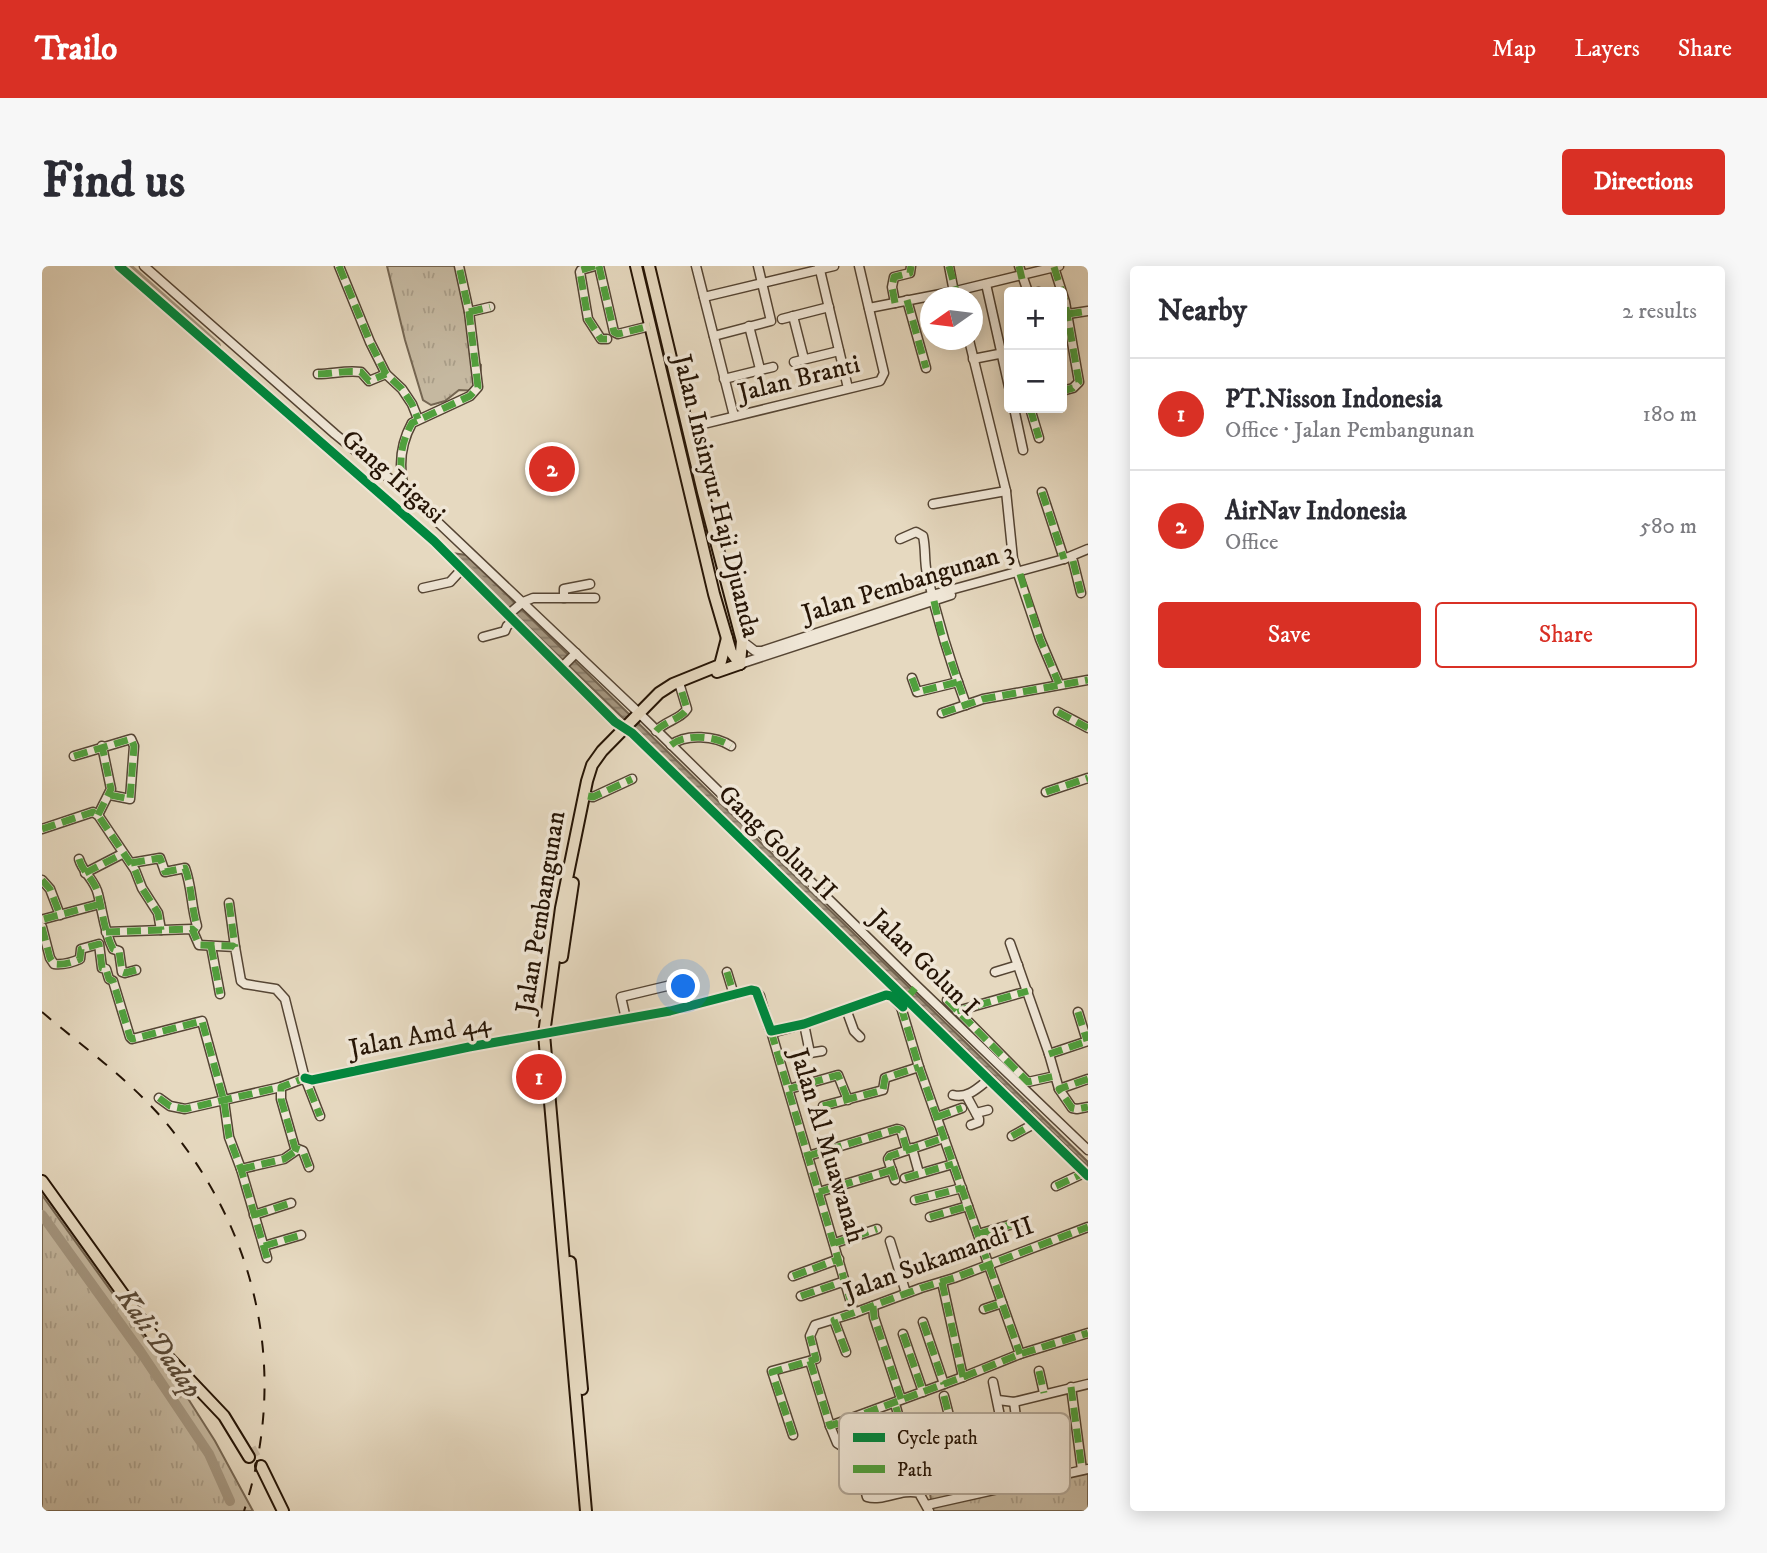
<!DOCTYPE html>
<html lang="en">
<head>
<meta charset="utf-8">
<style>
	body { margin:0; font-family:"IM FELL DW Pica",serif; background:#f7f7f7; color:#2b2b33 }
	.controls { position:absolute; right:21px; top:21px; display:grid; overflow:hidden; border-radius:7px; box-shadow:0 4px 18px #0003 }
	.controls button { width:63px; height:63px; display:grid; place-items:center; padding:0; border:0; border-bottom:2px solid #e1e1e2; background:#fff; color:#2b2b33; font:35px sans-serif }
	.compass { position:absolute; left:878px; top:21px; width:63px; height:63px; border-radius:50%; background:#fff; box-shadow:0 4px 18px #0003; rotate:256deg }
	.you { position:absolute; left:642px; top:721px; width:24px; height:24px; margin:-18px; border:5px solid #fff; border-radius:50%; background:#1a73e8; box-shadow:0 0 0 10px #1a73e833 }
	.badge { display:grid; place-items:center; width:46px; height:46px; border-radius:50%; background:#d93025; color:#fff; font-size:23px; font-weight:700 }
	.pin { position:absolute; translate:-50% -50%; border:4px solid #fff; box-shadow:0 2px 7px #0006 }
	.list { margin:0; padding:0; list-style:none }
	h2 { display:flex; justify-content:space-between; align-items:center; height:91px; margin:0; padding:0 28px; font-size:30px }
	h2 small { font-size:23px; font-weight:400; color:#7c7c81 }
	.list li { display:grid; grid-template-columns:46px 1fr auto; gap:21px; align-items:center; box-sizing:border-box; height:112px; padding:0 28px; border-top:2px solid #e1e1e2 }
	.list b { display:block; font-size:26px; white-space:nowrap }
	.list p { margin:0; font-size:23px; white-space:nowrap; color:#7c7c81 }
	.list em { font-size:23px; font-style:normal; color:#7c7c81 }
	.actions { display:flex; gap:14px; padding:21px 28px }
	.actions a { flex:1; padding:16px 0; border:2px solid #d93025; border-radius:7px; text-align:center; font-size:24px; color:#d93025 }
	.actions .main { background:#d93025; color:#fff }
	.map { position:relative; flex:none; width:1046px; height:1245px; overflow:hidden; border-radius:7px }
	header { display:flex; align-items:center; gap:42px; box-sizing:border-box; height:98px; padding:0 35px; background:#d93025; color:#fff }
	header strong { font-size:33px }
	nav { display:flex; gap:38px; margin-inline-start:auto; font-size:24px }
	.intro { display:flex; align-items:center; justify-content:space-between; box-sizing:border-box; height:168px; padding:0 42px }
	h1 { margin:0; font-size:49px }
	.button { padding:18px 32px; border-radius:7px; background:#d93025; color:#fff; font-size:24px; font-weight:700 }
	main { display:flex; gap:42px; padding:0 42px }
	aside { flex:1; background:#fff; border-radius:7px; box-shadow:0 4px 18px #0003 }
	.map>svg:first-child { display:block }
</style>
</head>
<body>
<header>
<strong>Trailo</strong>
<nav><a>Map</a><a>Layers</a><a>Share</a></nav>
</header>
<div class="intro"><h1>Find us</h1><a class="button">Directions</a></div>
<main>
<div class="map">
<svg width="1046" height="1245" viewBox="0 0 1046 1245">
	<defs>
		<pattern id="grass-tufts" width="24" height="20" patternUnits="userSpaceOnUse" patternTransform="scale(1.75)"><rect width="24" height="20" fill="#c5b8a0"/><path d="M3 7l-1-3M5 7V3M7 7l1-3M15 17l-1-3M17 17v-4M19 17l1-3" fill="none" stroke="#a99d88"/></pattern>
		<pattern id="water-rules" width="6" height="5" patternUnits="userSpaceOnUse" patternTransform="scale(1.75)"><rect width="6" height="5" fill="#a49680"/><path d="M0 2.5h6" fill="none" stroke="#857967"/></pattern>
	</defs>
	<rect width="100%" height="100%" fill="#e6d9c0"/>
	<filter id="stains"><feTurbulence type="fractalNoise" baseFrequency=".00286" numOctaves="4"/><feColorMatrix values="0 0 0 0 .2 0 0 0 0 .09 0 0 0 0 .02 0 0 0 .5 -.17"/></filter>
	<radialGradient id="worn" r=".72"><stop offset=".6" stop-color="#630" stop-opacity="0"/><stop offset="1" stop-color="#630" stop-opacity=".3"/></radialGradient>
	<g fill="url(#grass-tufts)" stroke="#756652" stroke-width="2">
		<path d="M345,0H413L427,54L433,94L439,99L437,125L417,124L403,135L389,139L381,134L363,74Z"/>
		<path d="M0,929L145,1131L173,1175L211,1245H0Z"/>
		<path d="M944,1160V1184L967,1188L986,1184L995,1217L1046,1206V1245H891L879,1175Z"/>
	</g>
	<path fill="url(#water-rules)" stroke="#71624f" stroke-width="2" d="M410,287L424,289L1046,896V901Z"/>
	<g fill="none" stroke-linecap="round" stroke-linejoin="round">
		<g stroke="#a49680" stroke-width="10">
			<path d="M84,0L174,80"/>
			<path d="M427,305L472,345"/>
			<path d="M0,949L98,1085L167,1188L188,1235"/>
		</g>
		<path stroke="#c9bba4" stroke-width="10" stroke-dasharray="10 5" stroke-linecap="butt" d="M209,1182L219,1200"/>
		<g stroke="#554534" stroke-width="11">
			<g id="minor">
				<path d="M77,0L392,275L573,456L590,467L1046,910"/>
				<path d="M102,0L293,168L364,226L597,447"/>
				<path d="M297,0L328,76L344,108L360,123L370,138L376,153"/>
				<path d="M553,0L539,4L538,6L546,53L559,73H565"/>
				<path d="M557,0L572,66L576,68L608,60"/>
				<path d="M654,0L692,150"/>
				<path d="M777,0L806,122"/>
				<path d="M907,0L911,21L917,32"/>
				<path d="M977,0L986,26"/>
				<path d="M1012,1L1023,36L1037,116L1031,122L1020,125"/>
				<path d="M944,18L967,121"/>
				<path d="M996,26H997"/>
				<path d="M662,31L792,0"/>
				<path d="M865,34L884,102"/>
				<path d="M853,37L850,21L852,11L868,7L869,0"/>
				<path d="M827,42L914,25L1017,0"/>
				<path d="M427,46L448,41"/>
				<path d="M1026,48L1046,45"/>
				<path d="M751,50L762,93"/>
				<path d="M740,53L787,41"/>
				<path d="M707,60L718,103"/>
				<path d="M672,70L729,55L716,0"/>
				<path d="M927,74L964,225L971,293L998,373L1017,418"/>
				<path d="M931,93L967,86"/>
				<path d="M752,96L797,85"/>
				<path d="M276,108C291,108 303,104 319,106L327,115L344,108"/>
				<path d="M682,113L731,101"/>
				<path d="M972,142L981,184"/>
				<path d="M988,142L997,172"/>
				<path d="M645,162L838,115L842,107L817,0"/>
				<path d="M363,225C356,201 358,179 370,157L428,130L436,121L427,46L417,0"/>
				<path d="M1000,226L1022,293"/>
				<path d="M891,238L964,225"/>
				<path d="M858,273L874,266L881,270C884,283 882,295 885,308C895,352 908,396 924,439"/>
				<path d="M1031,295L1039,327"/>
				<path d="M381,322L408,316L420,303"/>
				<path d="M522,332V323L548,318"/>
				<path d="M467,348L481,336L491,332H553"/>
				<path d="M441,371L463,365L465,360L473,354"/>
				<path d="M700,375L713,385H720L890,329L1022,293L1046,283"/>
				<path d="M698,398L909,329"/>
				<path d="M519,402L534,387"/>
				<path d="M870,412L875,426L916,416"/>
				<path d="M1016,446L1046,462"/>
				<path d="M900,447L941,433L1046,414"/>
				<path d="M600,450L875,720L1046,884"/>
				<path d="M614,465C623,455 639,453 645,443L638,420"/>
				<path d="M629,479C644,467 674,470 689,480"/>
				<path d="M32,490L89,473L92,480L88,533L68,529"/>
				<path d="M1004,526L1046,512"/>
				<path d="M546,530L551,531L590,513"/>
				<path d="M56,549L69,523L60,480"/>
				<path d="M0,563L51,546L56,549L93,604L100,622L116,647L119,664"/>
				<path d="M37,593C41,607 53,614 56,628C61,647 62,665 71,683L77,685L80,706L83,707L94,704"/>
				<path d="M89,597L118,592L123,606L143,602C150,621 149,640 155,660L152,664"/>
				<path d="M43,607L80,588"/>
				<path d="M0,614L8,623L18,649"/>
				<path d="M187,637L193,681"/>
				<path d="M2,653L58,638"/>
				<path d="M0,661L8,692L12,698C21,699 29,697 38,693L39,683L57,678L60,702L64,703L67,713L71,715L88,771L90,773L160,755L182,835L187,871L199,903L225,992"/>
				<path d="M64,666L150,663L157,679L193,681L199,715L203,718L234,723L243,733L262,809L278,850"/>
				<path d="M968,677L1007,788L1017,823L1030,842L1035,843L1046,841"/>
				<path d="M169,680L178,728"/>
				<path d="M685,706L692,729"/>
				<path d="M953,706L976,699"/>
				<path d="M905,734L986,816L1013,810"/>
				<path d="M859,741L877,801L978,1088"/>
				<path d="M804,743L812,765L818,771"/>
				<path d="M915,745L986,725"/>
				<path d="M1036,746L1045,775"/>
				<path d="M584,753L579,731L650,714"/>
				<path d="M762,758L768,787L780,785"/>
				<path d="M729,765L812,1047"/>
				<path d="M1007,788L1046,775"/>
				<path d="M263,812L270,814L427,781L628,745L709,724L714,725L718,730L727,762L733,766L762,758L844,729L849,730L859,741L867,736"/>
				<path d="M263,812L239,821V833L253,882L261,885L267,901"/>
				<path d="M747,823L796,809L806,834"/>
				<path d="M1017,823L1046,813"/>
				<path d="M911,829C925,833 936,822 946,814"/>
				<path d="M924,829L937,853V856L929,859"/>
				<path d="M117,832L128,840L143,843L239,821"/>
				<path d="M781,840L841,824L843,812L877,801"/>
				<path d="M934,847L946,844"/>
				<path d="M895,851L920,842"/>
				<path d="M970,870L992,858"/>
				<path d="M870,882L877,907"/>
				<path d="M766,890L855,863L859,864L865,884"/>
				<path d="M199,903L242,893L255,884"/>
				<path d="M863,912L911,898"/>
				<path d="M853,914L846,893L848,890L902,872"/>
				<path d="M1014,920L1042,907"/>
				<path d="M777,926L850,904"/>
				<path d="M873,934L920,922"/>
				<path d="M212,949L249,937"/>
				<path d="M888,951L926,940"/>
				<path d="M936,968L978,956"/>
				<path d="M848,975L864,1027"/>
				<path d="M793,977L835,963"/>
				<path d="M222,980L259,969"/>
				<path d="M751,1010L797,993"/>
				<path d="M900,1016L921,1111"/>
				<path d="M759,1030L803,1015"/>
				<path d="M831,1040L832,1051L859,1133"/>
				<path d="M942,1043L960,1037"/>
				<path d="M792,1054L804,1086"/>
				<path d="M881,1056L902,1118"/>
				<path d="M861,1068L881,1126"/>
				<path d="M768,1095L788,1160L795,1177L814,1189L825,1231C841,1236 859,1222 877,1227L887,1245"/>
				<path d="M997,1105L1002,1127"/>
				<path d="M951,1116L959,1155"/>
				<path d="M1029,1121L1040,1204"/>
				<path d="M902,1130L911,1165"/>
				<path d="M956,1134L972,1136L1046,1118"/>
				<path d="M972,1136L983,1218"/>
				<path d="M854,1141L863,1174"/>
				<path d="M788,1160L921,1111L978,1088L1046,1067"/>
				<path d="M751,1169L730,1105L774,1093L768,1070L773,1059L812,1047L879,1022L912,1012L1046,961"/>
				<path d="M814,1189L817,1186L863,1174L972,1152"/>
				<path d="M839,1193L848,1229"/>
				<path d="M885,1239L1046,1203"/>
			</g>
		</g>
		<g stroke="#251405" stroke-width="14">
			<g id="major">
				<path d="M594,0L672,328L689,386L698,398"/>
				<path d="M607,0L661,226L700,375L698,398"/>
				<path d="M675,406L698,398"/>
				<path d="M520,691L531,617"/>
				<path d="M0,915L127,1092L182,1150L207,1191"/>
				<path d="M528,996L540,1123"/>
				<path d="M219,1200L241,1245"/>
				<path d="M544,1245L502,768L519,642L545,515L550,499L560,485L617,427L631,418L678,399L685,372"/>
			</g>
		</g>
		<use href="#minor" stroke="#efe6d6" stroke-width="8"/>
		<use href="#major" stroke="#e6d9c0" stroke-width="10"/>
		<path stroke="#251405" stroke-width="2" stroke-dasharray="12 12" stroke-linecap="butt" d="M0,746C40,780 85,812 120,852C215,963 248,1105 202,1245"/>
		<g stroke="#50a03d" stroke-width="7" stroke-dasharray="14 7" stroke-linecap="butt">
			<path d="M297,0L328,76L344,108L360,123L370,138L376,153"/>
			<path d="M553,0L539,4L538,6L546,53L559,73H565"/>
			<path d="M557,0L572,66L576,68L608,60"/>
			<path d="M907,0L914,25"/>
			<path d="M977,0L980,13"/>
			<path d="M1012,1L1023,36L1037,116L1031,122L1020,125"/>
			<path d="M865,34L884,102"/>
			<path d="M853,37L850,21L852,11L868,7L869,0"/>
			<path d="M427,46L448,41"/>
			<path d="M1026,48L1046,45"/>
			<path d="M276,108C291,108 303,104 319,106L327,115L344,108"/>
			<path d="M988,142L997,172"/>
			<path d="M364,226C356,202 357,180 370,157L428,130L436,121L427,46L417,0"/>
			<path d="M1000,226L1022,293"/>
			<path d="M1031,295L1039,327"/>
			<path d="M978,308L998,373L1017,418"/>
			<path d="M892,335L899,366L924,439"/>
			<path d="M870,412L875,426L916,416"/>
			<path d="M1016,446L1046,462"/>
			<path d="M900,447L941,433L1046,414"/>
			<path d="M614,465C623,455 639,453 645,443L638,420"/>
			<path d="M629,479C644,467 674,470 689,480"/>
			<path d="M32,490L89,473L92,480L88,533L68,529"/>
			<path d="M1004,526L1046,512"/>
			<path d="M546,530L551,531L590,513"/>
			<path d="M56,549L69,523L60,480"/>
			<path d="M0,563L51,546L56,549L93,604L100,622L116,647L119,664"/>
			<path d="M37,593C41,607 53,614 56,628C61,647 62,665 71,683L77,685L80,706L83,707L94,704"/>
			<path d="M89,597L118,592L123,606L143,602C150,621 149,640 155,660L152,664"/>
			<path d="M43,607L80,588"/>
			<path d="M0,614L8,623L18,649"/>
			<path d="M187,637L193,681"/>
			<path d="M2,653L58,638"/>
			<path d="M0,661L8,692L12,698C21,699 29,697 38,693L39,683L57,678L60,702L64,703L67,713L71,715L88,771L90,773L160,755L182,835L187,871L199,903L225,992"/>
			<path d="M64,666L150,663L157,679L191,680L195,683"/>
			<path d="M169,680L178,728"/>
			<path d="M685,706L692,729"/>
			<path d="M864,733L875,720"/>
			<path d="M905,734L986,816L1013,810"/>
			<path d="M859,741L877,801L978,1088"/>
			<path d="M915,745L986,725"/>
			<path d="M1036,746L1045,775"/>
			<path d="M729,765L812,1047"/>
			<path d="M1007,788L1046,775"/>
			<path d="M1046,813L1017,823L1030,842L1035,843L1046,841"/>
			<path d="M747,823L796,809L806,834"/>
			<path d="M117,832L128,840L143,843L239,821"/>
			<path d="M781,840L841,824L843,812L877,801"/>
			<path d="M895,851L920,842"/>
			<path d="M970,870L992,858"/>
			<path d="M766,890L855,863L859,864L865,884"/>
			<path d="M267,901L261,885L253,882L239,833V821L263,812L278,850"/>
			<path d="M199,903L242,893L255,884"/>
			<path d="M863,912L911,898"/>
			<path d="M853,914L846,893L848,890L902,872"/>
			<path d="M1014,920L1042,907"/>
			<path d="M777,926L850,904"/>
			<path d="M873,934L920,922"/>
			<path d="M212,949L249,937"/>
			<path d="M888,951L926,940"/>
			<path d="M936,968L978,956"/>
			<path d="M793,977L835,963"/>
			<path d="M222,980L259,969"/>
			<path d="M751,1010L797,993"/>
			<path d="M900,1016L921,1111"/>
			<path d="M759,1030L803,1015"/>
			<path d="M831,1040L832,1051L859,1133"/>
			<path d="M942,1043L960,1037"/>
			<path d="M881,1056L902,1118"/>
			<path d="M861,1068L881,1126"/>
			<path d="M804,1086L792,1054L879,1022L912,1012L1046,961"/>
			<path d="M768,1095L788,1160L921,1111L978,1088L1046,1067"/>
			<path d="M997,1105L1002,1127"/>
			<path d="M1029,1121L1040,1204"/>
			<path d="M902,1130L911,1165"/>
			<path d="M854,1141L863,1174"/>
			<path d="M751,1169L730,1106L774,1093L768,1070"/>
			<path d="M839,1193L848,1229"/>
		</g>
		<g stroke="#efe6d6" stroke-width="13">
			<g id="cycleway">
				<path d="M77,0L392,275L573,456L590,467L1046,910"/>
				<path d="M263,812L270,814L427,781L628,745L709,724L714,725L729,765L762,758L844,729L849,730L861,741"/>
			</g>
		</g>
		<use href="#cycleway" stroke="#00873e" stroke-width="9"/>
	</g>
	<g text-anchor="middle" dominant-baseline="central" stroke-width="7" stroke-linejoin="round" paint-order="stroke">
		<g font-size="26" fill="#251405" stroke="#efe6d6">
			<text transform="translate(757 113) rotate(-14)">Jalan Branti</text>
			<text transform="translate(351 211) rotate(41)">Gang Irigasi</text>
			<text transform="translate(674 230) rotate(76)">Jalan Insinyur Haji Djuanda</text>
			<text transform="translate(866 317) rotate(-17)">Jalan Pembangunan 3</text>
			<text transform="translate(735 577) rotate(44)">Gang Golun II</text>
			<text transform="translate(499 646) rotate(-81)">Jalan Pembangunan</text>
			<text transform="translate(882 697) rotate(44)">Jalan Golun I</text>
			<text transform="translate(378 770) rotate(-11)">Jalan Amd 44</text>
			<text transform="translate(785 880) rotate(73)">Jalan Al Muawanah</text>
			<text transform="translate(897 993) rotate(-20)">Jalan Sukamandi II</text>
		</g>
		<g font-size="28" font-style="italic" fill="#584836" stroke="#efe6d6">
			<text transform="translate(117 1077) rotate(55)">Kali Dadap</text>
		</g>
	</g>
	<rect x="797" y="1147" width="231" height="81" rx="10" fill="#efe6d6" stroke="#b2a797" stroke-width="2"/>
	<rect x="811" y="1167" width="32" height="9" fill="#00873e"/>
	<rect x="811" y="1199" width="32" height="8" fill="#50a03d"/>
	<g font-size="19" fill="#251405">
		<text x="855" y="1178">Cycle path</text>
		<text x="855" y="1210">Path</text>
	</g>
	<rect width="100%" height="100%" filter="url(#stains)"/>
	<rect width="100%" height="100%" fill="url(#worn)"/>
</svg>
<div class="controls">
<button>+</button>
<button>−</button>
</div>
<svg class="compass" viewBox="-18 -18 36 36"><path d="M0-13l5 13h-10z" fill="#e53935"/><path d="M0 13l5-13h-10z" fill="#7c7c81"/></svg>
<div class="you"></div>
<div class="pin badge" style="left:497px;top:811px">1</div>
<div class="pin badge" style="left:510px;top:203px">2</div>
</div>
<aside>
<h2>Nearby<small>2 results</small></h2>
<ul class="list">
<li><span class="badge">1</span><div><b>PT.Nisson Indonesia</b><p>Office · Jalan Pembangunan</p></div><em>180 m</em></li>
<li><span class="badge">2</span><div><b>AirNav Indonesia</b><p>Office</p></div><em>580 m</em></li>
</ul>
<div class="actions"><a class="main">Save</a><a>Share</a></div>
</aside>
</main>
</body>
</html>
